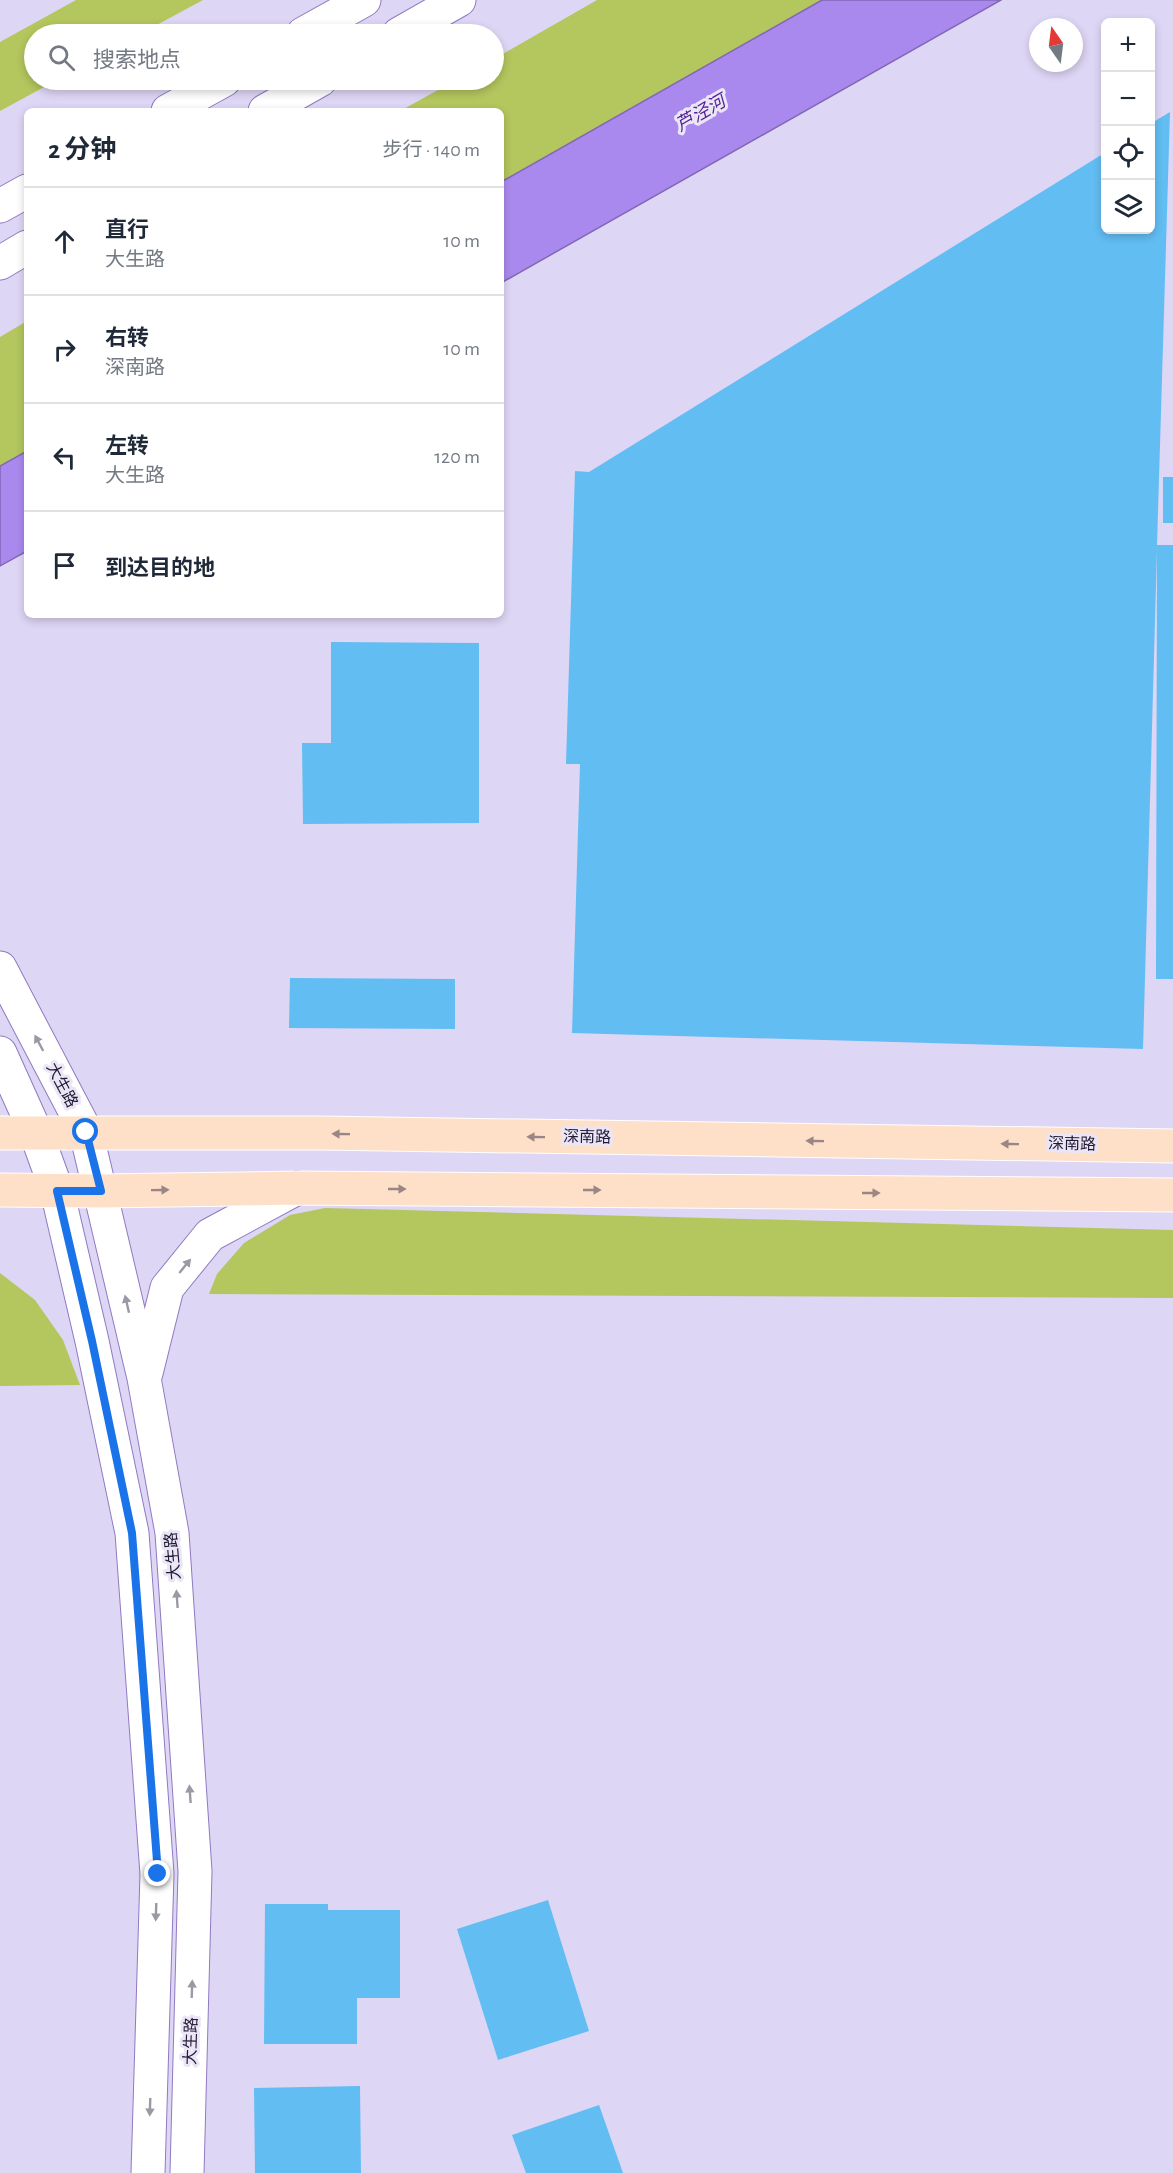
<!DOCTYPE html>
<html lang="zh">
<head>
<meta charset="utf-8">
<style>
	body { margin:0; font-family:"Alegreya Sans","Noto Sans SC",sans-serif; background:#f6f6f7; color:#1f2937 }
	.controls { position:absolute; right:18px; top:18px; display:grid; overflow:hidden; border-radius:9px; box-shadow:0 3px 9px #0003 }
	.controls button { width:54px; height:54px; display:grid; place-items:center; padding:0; border:0; border-bottom:2px solid #e0e1e3; background:#fff; color:#1f2937; font:30px sans-serif }
	.compass { position:absolute; left:1029px; top:18px; width:54px; height:54px; border-radius:50%; background:#fff; box-shadow:0 3px 9px #0003; rotate:346deg }
	.stop { position:absolute; width:18px; height:18px; margin:-14px; border:4px solid #1a73e8; border-radius:50%; background:#fff }
	.stop.end { background:#1a73e8; border-color:#fff; box-shadow:0 2px 6px #0008 }
	.list { margin:0; padding:0; list-style:none }
	h2 { display:flex; justify-content:space-between; align-items:center; height:78px; margin:0; padding:0 24px; font-size:26px }
	h2 small { font-size:20px; font-weight:400; color:#747a83 }
	.list li { display:grid; grid-template-columns:39px 1fr auto; gap:18px; align-items:center; box-sizing:border-box; height:108px; padding:0 24px; border-top:2px solid #e0e1e3 }
	.list b { display:block; font-size:22px; white-space:nowrap }
	.list p { margin:0; font-size:20px; white-space:nowrap; color:#747a83 }
	.list em { font-size:20px; font-style:normal; color:#747a83 }
	.icon { flex:none; width:33px; height:33px; fill:none; stroke:currentColor; stroke-width:2; stroke-linecap:round; stroke-linejoin:round }
	.map { position:relative; flex:none; width:1173px; height:2173px; overflow:hidden }
	.search { position:absolute; background:#fff; box-shadow:0 3px 9px #0003; left:24px; top:24px; width:480px; height:66px; display:flex; align-items:center; gap:15px; box-sizing:border-box; padding:0 21px; border-radius:33px; color:#747a83; font-size:22px }
	.panel { position:absolute; background:#fff; box-shadow:0 3px 9px #0003; left:24px; top:108px; width:480px; height:510px; border-radius:9px }
	.map>svg:first-child { display:block }
</style>
</head>
<body>
<div class="map">
<svg width="1173" height="2173" viewBox="0 0 1173 2173">
	<rect width="100%" height="100%" fill="#ded6f5"/>
	<g fill="#b4c65e">
		<path d="M76,0H203L140,34H34V80H57L0,111V42Z"/>
		<path d="M597,0H822L501,182V111H400L456,80H494V59Z"/>
		<path d="M27,321V451L0,466V337Z"/>
		<path d="M325,1208L1173,1230V1298L209,1294L217,1274L244,1243L290,1215Z"/>
		<path d="M0,1273L35,1300L63,1340L80,1385L0,1386Z"/>
	</g>
	<g fill="#aa89ee" stroke="#8167b6" stroke-width="1.5">
		<path d="M822,0H1001L501,283V182Z"/>
		<path d="M27,451V551L0,566V466Z"/>
	</g>
	<g fill="#62bdf3">
		<path d="M1170,112L1157,545H1173V979H1156L1157,550L1143,1049L572,1033L580,764H566L575,471L589,472L1106,152V230H1150V124Z"/>
		<rect x="1163" y="477" width="10" height="46"/>
		<path d="M331,642L479,643V823L303,824L302,743H331Z"/>
		<path d="M290,978L455,979V1029L289,1028Z"/>
		<path d="M548,1900L589,2031L498,2060L457,1929Z"/>
		<path d="M265,1904H328V1910H400V1998H357V2044H264Z"/>
		<path d="M360,2086L361,2173H255L254,2088Z"/>
		<path d="M599,2105L623,2173H526L512,2135Z"/>
	</g>
	<g fill="none" stroke-linecap="round" stroke-linejoin="round">
		<g stroke="#907ac1" stroke-width="35">
			<g id="tertiary">
				<path d="M0,968L86,1132L144,1378L172,1533L195,1871L187,2173"/>
				<path d="M0,1053L36,1133L57,1191L92,1341L132,1533L157,1874L148,2173"/>
				<path d="M146,1373L167,1288L210,1235L297,1188"/>
			</g>
		</g>
		<g stroke="#907ac1" stroke-width="35">
			<g id="secondary">
				<path d="M303,34L364,0"/>
				<path d="M399,34L459,0"/>
				<path d="M168,111L224,80"/>
				<path d="M265,111L320,80"/>
				<path d="M0,206L27,191"/>
				<path d="M0,263L27,247"/>
			</g>
		</g>
		<g stroke="#fff" stroke-width="35">
			<g id="primary">
				<path d="M0,1133H321L1173,1146"/>
				<path d="M0,1190L101,1191L297,1188L1173,1195"/>
			</g>
		</g>
		<use href="#tertiary" stroke="#fff" stroke-width="33"/>
		<use href="#secondary" stroke="#fff" stroke-width="33"/>
		<use href="#primary" stroke="#fedfc8" stroke-width="33"/>
	</g>
	<defs><path id="oneway-solid" d="M-6-.8H1V-3.2L6.5 0L1 3.2V.8H-6Z" transform="scale(1.5)"/></defs>
	<g fill="#9c98a4">
		<use href="#oneway-solid" transform="translate(39 1043) rotate(-118)"/>
		<use href="#oneway-solid" transform="translate(185 1266) rotate(-51)"/>
		<use href="#oneway-solid" transform="translate(127 1304) rotate(-103)"/>
		<use href="#oneway-solid" transform="translate(177 1599) rotate(-94)"/>
		<use href="#oneway-solid" transform="translate(190 1794) rotate(-94)"/>
		<use href="#oneway-solid" transform="translate(156 1912) rotate(92)"/>
		<use href="#oneway-solid" transform="translate(192 1989) rotate(-88)"/>
		<use href="#oneway-solid" transform="translate(150 2107) rotate(92)"/>
	</g>
	<g fill="#9b8686">
		<use href="#oneway-solid" transform="translate(341 1134) rotate(-179)"/>
		<use href="#oneway-solid" transform="translate(536 1137) rotate(-179)"/>
		<use href="#oneway-solid" transform="translate(815 1141) rotate(-179)"/>
		<use href="#oneway-solid" transform="translate(1010 1144) rotate(-179)"/>
		<use href="#oneway-solid" transform="translate(397 1189)"/>
		<use href="#oneway-solid" transform="translate(160 1190) rotate(-1)"/>
		<use href="#oneway-solid" transform="translate(592 1190)"/>
		<use href="#oneway-solid" transform="translate(871 1193)"/>
	</g>
	<g fill="none" stroke-linecap="round" stroke-linejoin="round">
		<path stroke="#1a73e8" stroke-width="8" d="M86,1132L101,1191H57L92,1341L132,1533L158,1874"/>
	</g>
	<g text-anchor="middle" dominant-baseline="central" stroke-width="6" stroke-linejoin="round" paint-order="stroke">
		<g font-size="16" fill="#221935" stroke="#eae6f6">
			<text transform="translate(62 1085) rotate(62)">大生路</text>
			<text transform="translate(587 1137) rotate(1)">深南路</text>
			<text transform="translate(1072 1144) rotate(1)">深南路</text>
			<text transform="translate(173 1556) rotate(-95)">大生路</text>
			<text transform="translate(191 2041) rotate(-88)">大生路</text>
		</g>
		<g font-size="18" font-style="italic" fill="#531e94" stroke="#eae6f6">
			<text transform="translate(701 114) rotate(-30)">芦泾河</text>
		</g>
	</g>
</svg>
<div class="controls">
<button>+</button>
<button>−</button>
<button><svg class="icon" aria-label="locate" viewBox="0 0 24 24"><circle cx="12" cy="12" r="6"/><path d="M12 2v4M12 18v4M2 12h4M18 12h4"/></svg></button>
<button><svg class="icon" aria-label="layers" viewBox="0 0 24 24"><path d="M12 4l9 5-9 5-9-5zM3 14l9 5 9-5"/></svg></button>
</div>
<svg class="compass" viewBox="-18 -18 36 36"><path d="M0-13l5 13h-10z" fill="#e53935"/><path d="M0 13l5-13h-10z" fill="#747a83"/></svg>
<div class="stop" style="left:86px;top:1132px"></div>
<div class="stop end" style="left:158px;top:1874px"></div>
<div class="search"><svg class="icon" aria-label="search" viewBox="0 0 24 24"><circle cx="10" cy="10" r="6"/><path d="M15 15l6 6"/></svg>搜索地点</div>
<section class="panel">
<h2>2 分钟<small>步行 · 140 m</small></h2>
<ul class="list">
<li><svg class="icon" aria-label="ahead" viewBox="0 0 24 24"><path d="M12 20V5M6 11l6-6 6 6"/></svg><div><b>直行</b><p>大生路</p></div><em>10 m</em></li>
<li><svg class="icon" aria-label="right" viewBox="0 0 24 24"><path d="M7 20v-9h11M14 6l5 5-5 5"/></svg><div><b>右转</b><p>深南路</p></div><em>10 m</em></li>
<li><svg class="icon" aria-label="left" viewBox="0 0 24 24"><path d="M17 20v-9H6M10 6l-5 5 5 5"/></svg><div><b>左转</b><p>大生路</p></div><em>120 m</em></li>
<li><svg class="icon" aria-label="arrive" viewBox="0 0 24 24"><path d="M6 21V4h12l-3 4 3 4H6"/></svg><div><b>到达目的地</b></div></li>
</ul>
</section>
</div>
</body>
</html>
